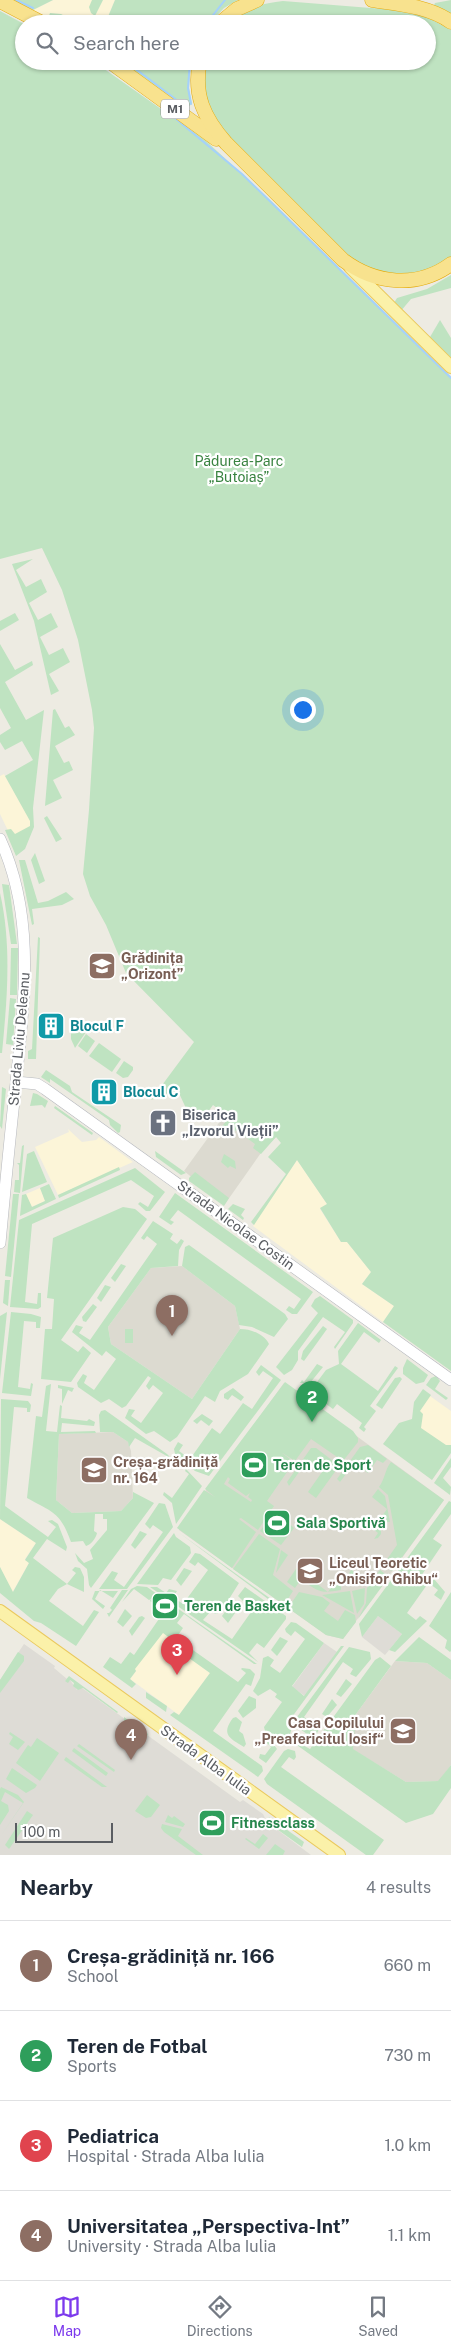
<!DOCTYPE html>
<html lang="en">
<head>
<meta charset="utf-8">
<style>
	body { margin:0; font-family:"Public Sans",sans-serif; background:#f2f2f3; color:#1f2937 }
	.scale { position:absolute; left:15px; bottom:12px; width:98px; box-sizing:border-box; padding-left:5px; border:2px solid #5a5d62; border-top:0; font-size:14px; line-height:18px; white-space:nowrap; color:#5a5d62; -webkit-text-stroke:4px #fff; paint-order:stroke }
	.you { position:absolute; left:302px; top:709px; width:18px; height:18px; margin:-12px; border:4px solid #fff; border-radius:50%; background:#1a73e8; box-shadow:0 0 0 8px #1a73e833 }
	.badge { display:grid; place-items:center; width:32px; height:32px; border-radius:50%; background:#7c3aed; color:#fff; font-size:16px; font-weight:700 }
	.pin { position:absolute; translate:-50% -41px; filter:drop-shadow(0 1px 2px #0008) }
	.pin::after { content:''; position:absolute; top:26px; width:18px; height:15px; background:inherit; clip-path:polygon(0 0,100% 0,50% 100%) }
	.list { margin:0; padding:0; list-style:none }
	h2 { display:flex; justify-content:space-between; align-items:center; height:65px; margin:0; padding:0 20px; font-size:21px }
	h2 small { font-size:16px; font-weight:400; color:#747a83 }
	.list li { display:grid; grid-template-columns:32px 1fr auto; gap:15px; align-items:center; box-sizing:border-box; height:90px; padding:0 20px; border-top:1px solid #e0e1e3 }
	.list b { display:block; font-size:19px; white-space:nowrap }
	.list p { margin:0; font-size:16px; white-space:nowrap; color:#747a83 }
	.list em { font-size:16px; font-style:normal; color:#747a83 }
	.icon { flex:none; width:28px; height:28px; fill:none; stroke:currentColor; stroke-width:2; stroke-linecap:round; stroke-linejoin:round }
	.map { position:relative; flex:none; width:451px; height:1855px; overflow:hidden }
	.search { position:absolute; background:#fff; box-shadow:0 1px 4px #0004; left:15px; right:15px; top:15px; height:55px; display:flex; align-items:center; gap:12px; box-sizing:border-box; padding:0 18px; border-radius:28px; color:#747a83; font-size:19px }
	.sheet { height:425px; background:#fff }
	nav { display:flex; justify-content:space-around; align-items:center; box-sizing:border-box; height:70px; border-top:1px solid #e0e1e3; background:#fff; font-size:14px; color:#747a83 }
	nav a { display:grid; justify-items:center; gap:2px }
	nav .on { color:#7c3aed }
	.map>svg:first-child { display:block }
</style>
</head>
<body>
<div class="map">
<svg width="451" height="1855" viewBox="0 0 451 1855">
	<rect width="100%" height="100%" fill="#edebe2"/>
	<g fill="#fcf5d8">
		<path d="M53,0H115L105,24H59L33,10Z"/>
		<path d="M4,774L34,827L11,837L0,814V776Z"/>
		<path d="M68,1129L82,1142L96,1140L99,1137L133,1162L58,1195L35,1147L69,1132Z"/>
		<path d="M297,1160L327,1204L320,1209L341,1242H347L371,1272L362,1284L394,1306L383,1322L253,1226Z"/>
		<path d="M40,1188L45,1201L31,1207L26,1194Z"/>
		<path d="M430,1396L451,1411V1452L417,1429L419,1411Z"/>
		<path d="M0,1519L36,1543L25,1559L29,1563L12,1593L0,1567Z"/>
		<path d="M163,1632L171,1639L169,1643L210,1673L179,1715L130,1679L136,1671L134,1669Z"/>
	</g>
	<g fill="#dedcd6">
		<path d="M378,1616L402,1634L385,1655L362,1637Z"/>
		<path d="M324,1643L337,1652L305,1696L292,1687Z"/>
		<path d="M24,1644L55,1666L54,1668L67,1679L65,1681L70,1680L77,1690L82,1688L240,1802L243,1800L263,1814L267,1822L311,1855H0V1680Z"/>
	</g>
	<g fill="#dcdad0">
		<path d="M239,1095L276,1137L263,1150L225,1204L184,1171Z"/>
		<path d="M182,1266L235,1306L240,1329L192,1399L111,1344L108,1327L151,1268Z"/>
		<path d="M284,1383L444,1500L343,1639L326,1635L179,1530V1527Z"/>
		<path d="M113,1432L128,1442L131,1451L133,1498L121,1511L72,1513L56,1500L59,1434Z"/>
		<path d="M395,1661L427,1663L451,1680V1765L439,1781L406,1782L352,1749L356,1714Z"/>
	</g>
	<g fill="#bfe3c1" fill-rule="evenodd">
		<path d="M13,0H53L33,10Z"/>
		<path d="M92,0H103L95,16L91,13L89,7Z"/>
		<path d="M115,0H238L224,8L209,24H105Z"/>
		<path d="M451,0V15L434,5L435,3Z"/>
		<path d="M283,1L396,10L425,16L451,30V259L417,275H381L351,258L338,245L220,129L203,95L204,61H427V24H226C241,9 262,3 283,1Z"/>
		<path d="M0,11L24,24V61H93L205,140L268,198L451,377V1371L383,1322L394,1306L362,1284L371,1272L347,1242H341L320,1208L327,1204L297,1160L254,1225L251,1222L286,1174L268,1157L281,1143L276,1137L261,1154L253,1148L255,1144L236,1130L229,1137L219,1130L227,1120L223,1117L225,1114L213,1105L205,1116L196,1112L191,1119L178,1091L151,1100L194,1042L126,973L106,925L90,896L83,874L89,810L94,728L92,710L78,640L62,590L42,548L0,559Z"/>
		<path d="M50,13L61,14L80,24H59L48,18Z"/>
		<path d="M121,61H191L189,88L192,104L186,108Z"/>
		<path d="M451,275V288L411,299L400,312L394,303L397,298L427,289Z"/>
		<path d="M440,320L451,338V358L430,337Z"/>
		<path d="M33,559L16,570L26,587L41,579L47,592L29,603L38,620L51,613L58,627L40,637L49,655L63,648L70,662L49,674L59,691L51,695L34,621L12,564Z"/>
		<path d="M15,613L19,620L0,631V621Z"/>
		<path d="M0,644L15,670L32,661L33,665L5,682L26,720L44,710L33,808L34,827L25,849L16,856L5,830L11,829L15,834L30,826V821L5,776L33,760L22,741L5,750L0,742V735L11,728L0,708Z"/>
		<path d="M55,709L65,728L69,726L75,735L55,746L64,763L69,761L73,770L53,780L62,798L45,806L53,710Z"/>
		<path d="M47,816L62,839L56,842L44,818Z"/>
		<path d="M35,853L45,881L39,884L31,860Z"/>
		<path d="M19,860H25L38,903L48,901L66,892L74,899L62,905L32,909L34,924L32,925Z"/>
		<path d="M2,884L9,885L17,944H11Z"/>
		<path d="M0,893C12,946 7,1000 2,1053H0Z"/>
		<path d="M38,937L40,938L36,1059H28V1051L32,1049Z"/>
		<path d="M11,948H18L17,995H10Z"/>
		<path d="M10,998L16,999L13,1045L6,1044Z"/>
		<path d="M77,1025L86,1032L75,1048L71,1039V1028Z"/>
		<path d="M86,1034L95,1041L87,1053L78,1046Z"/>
		<path d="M99,1043L121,1059L112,1072L89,1056Z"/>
		<path d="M124,1061L133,1067V1070L128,1077L123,1078L116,1073Z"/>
		<path d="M46,1070L70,1086L72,1092L121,1125L120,1132L118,1133L110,1125L109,1120L50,1079V1083L41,1077Z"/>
		<path d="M2,1087L6,1089L2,1129L0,1126Z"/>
		<path d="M33,1093L37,1094L48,1101L45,1108L42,1105L30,1106Z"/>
		<path d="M55,1106L93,1133L92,1135L54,1108Z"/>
		<path d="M24,1145L20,1193L14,1192L15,1180H19V1165L17,1163H20L22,1146Z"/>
		<path d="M34,1151L47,1182L22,1192L27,1154Z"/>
		<path d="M155,1151L186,1173L181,1175L156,1157Z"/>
		<path d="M224,1154L235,1161L236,1169L230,1166L228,1168L221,1162Z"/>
		<path d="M119,1167L120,1170L59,1198L58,1195Z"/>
		<path d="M135,1168L165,1192L150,1211H146L138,1204L140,1202L148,1207L154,1196L131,1180L32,1224L25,1302L37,1304L38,1293H41V1307L38,1309L10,1307L19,1220Z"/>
		<path d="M195,1172L229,1198L224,1206L189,1181V1178Z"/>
		<path d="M49,1184L56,1199L20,1216L22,1195L26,1194L32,1207L45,1201L40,1188Z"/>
		<path d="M175,1193L313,1292L297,1314H292L286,1310L289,1306L294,1309L301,1299L178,1210L170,1220L174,1222L171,1225L159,1217Z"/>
		<path d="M13,1194H19L11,1277L5,1276Z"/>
		<path d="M233,1204L245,1209L241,1215L244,1218L243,1220L228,1209Z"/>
		<path d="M123,1207L135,1209L147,1219L61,1340L78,1352L83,1346L91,1353L71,1382L41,1379L45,1329H52L54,1299L47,1298L53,1238Z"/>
		<path d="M153,1221L173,1234L170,1239L177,1244L181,1239L184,1241L179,1250L178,1266L151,1268L108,1327L111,1344L192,1399L240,1329C251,1329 264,1334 269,1344L248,1374L220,1391L215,1402L205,1396L177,1437L170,1442L154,1431L146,1434L125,1418L129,1409L135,1410L131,1416L141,1423L163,1393L153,1385L149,1390L146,1386L151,1378L148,1376L126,1406L122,1408L109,1399L101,1403L78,1387L77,1383L83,1374L87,1376L84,1383L94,1390L116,1359L106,1351L102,1356L72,1332L76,1325L83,1327L79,1333L90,1340L157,1244L147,1236L144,1240L141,1238Z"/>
		<path d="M189,1245L285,1314L288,1319L274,1337L252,1327L239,1325L235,1306L182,1266L185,1247Z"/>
		<path d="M121,1264L126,1266L115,1282L111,1278Z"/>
		<path d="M5,1280H10L8,1306L3,1303Z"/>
		<path d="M105,1285L111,1287L101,1302L97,1298Z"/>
		<path d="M320,1296L353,1320V1323L335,1349L334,1347L345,1332L323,1317L298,1351V1360L292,1370L284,1375L276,1367L318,1313L311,1306L315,1299Z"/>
		<path d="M93,1304L97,1307L86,1322L83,1321L82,1317Z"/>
		<path d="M7,1312L0,1379V1316Z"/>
		<path d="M11,1312L31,1314L41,1317L40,1328H36V1322L24,1321L18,1387L30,1389L31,1383L33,1384L31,1396L2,1393Z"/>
		<path d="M358,1323L381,1340L379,1343L364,1332L341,1364L378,1391L395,1366L398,1368L370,1406L376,1411L364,1427L366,1429L364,1432L359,1428L362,1423L337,1404L333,1409L312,1394L311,1390L326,1370L339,1364L338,1351Z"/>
		<path d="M323,1326L327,1329L304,1361L301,1359L303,1351Z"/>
		<rect x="125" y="1329" width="8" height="14"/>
		<path d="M407,1359L428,1375L424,1382L416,1384L403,1374V1368Z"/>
		<path d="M317,1364L323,1367L310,1383H300L302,1380L304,1382Z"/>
		<path d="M261,1365L281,1380L209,1476L195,1471L175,1454L174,1449L178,1442L183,1445L179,1451L190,1459L212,1428L220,1434L243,1403L252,1409L273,1378L263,1371L259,1376L256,1372Z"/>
		<path d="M436,1376L440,1381L435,1389L448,1398L446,1400L426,1385L431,1378Z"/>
		<path d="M400,1377L402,1379L382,1409L376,1405L395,1378Z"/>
		<path d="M285,1382L353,1431L358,1438V1442L343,1461L311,1439L295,1461L281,1452L294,1462L267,1501L274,1506L258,1530L241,1518L239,1519L256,1532L232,1568L177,1528L204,1490L215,1497L205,1489ZM228,1477L230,1479L228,1483L246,1496L250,1493L248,1497L252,1500L251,1502L224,1484Z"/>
		<path d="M51,1384L46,1431L57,1432L60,1405L62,1406L61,1418L87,1421L89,1419L95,1422L94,1426L62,1423L61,1432L95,1431L96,1433L59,1434L56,1500L72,1513L121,1511L133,1498V1492L154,1503L91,1588L89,1585L87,1569L78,1561L75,1553L84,1563L93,1559L90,1550L107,1530V1519H103V1514H95L94,1531L97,1533C96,1538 91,1545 86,1546L83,1541L71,1542C60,1512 54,1513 27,1498L36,1416L42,1417L46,1386Z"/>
		<path d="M58,1385L74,1388L72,1392L68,1390L62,1404V1389L58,1388Z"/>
		<path d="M233,1388L244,1397L241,1401L232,1395L228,1400L224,1398V1394Z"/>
		<path d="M423,1389L431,1395L420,1411L423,1414L421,1428L446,1445H451V1453L432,1480L383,1444L399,1423L412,1419L414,1402Z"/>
		<path d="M1,1399L28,1401L31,1405L30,1412H27V1408L14,1407L5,1506L48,1537L56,1527L48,1521L52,1520L58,1524L67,1547L66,1551L47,1539L33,1558L67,1584L76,1573L72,1570L75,1567L80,1568L84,1577V1592L67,1584L58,1589L49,1601L83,1626L94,1610L99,1612L76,1646L41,1623L34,1621L0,1593V1567L13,1592L29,1563L25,1560L36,1543L0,1519Z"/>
		<path d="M105,1410L167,1454L172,1459L135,1438L129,1447L128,1442L113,1432H100L99,1415L101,1411Z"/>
		<path d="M202,1414L213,1421L209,1426L201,1420L197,1424L193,1421Z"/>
		<path d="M368,1445L387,1459L383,1463L377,1460L368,1473L350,1461L360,1447Z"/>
		<path d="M311,1448H316L337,1464V1469L316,1498L308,1492L322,1472L307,1461L289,1486L287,1482Z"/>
		<path d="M451,1458V1467L443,1478L451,1487L450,1495L434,1483Z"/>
		<path d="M349,1462L353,1465L340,1482L337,1479Z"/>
		<path d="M391,1462L444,1500L392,1571L383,1565L397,1545L388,1495L379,1487C385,1479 385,1469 391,1462Z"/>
		<path d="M186,1469L202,1486L176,1524L172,1503L163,1495L164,1492L172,1498L189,1474L185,1471Z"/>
		<path d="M378,1489L385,1496L390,1522H387L381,1530V1534L378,1538L374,1539L378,1533L373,1529L387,1509L372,1497Z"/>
		<path d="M449,1501L451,1502V1514L433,1539L442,1545L421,1576L429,1582L407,1613L416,1620L420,1616L427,1621L395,1652L389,1650L402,1634L378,1616L362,1637L359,1624Z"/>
		<path d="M159,1503L165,1504L173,1527L127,1589H99L112,1571L118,1573L114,1580L124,1587L163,1532L153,1525L150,1529L145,1524Z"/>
		<path d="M277,1509L279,1511L266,1530L276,1537L287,1522L294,1528L281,1545L260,1531Z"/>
		<path d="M140,1531L147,1534L135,1549L131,1545Z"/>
		<path d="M178,1532L282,1607L268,1599Z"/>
		<path d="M174,1533L176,1537L190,1547L191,1553L171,1580L163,1578L158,1585L137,1584Z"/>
		<path d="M259,1534L280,1549L273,1575L293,1591L284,1605L233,1569Z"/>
		<path d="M281,1550L288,1555L276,1573Z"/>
		<path d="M195,1553L200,1554L239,1583L221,1612L215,1614L211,1611L203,1620L232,1639L256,1605L246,1598L243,1601L238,1596L245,1587L286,1616V1619L264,1648L257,1643L249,1653L258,1662L150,1587H157L166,1593L169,1589L177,1591L173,1597L183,1604L208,1570L198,1562L195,1566L189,1562Z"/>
		<path d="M298,1566L304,1570L297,1579L300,1581L295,1588L287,1582Z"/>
		<path d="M184,1568L192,1571L181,1586L176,1580Z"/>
		<path d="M352,1569L354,1573L351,1577L347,1578L341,1587V1590C326,1592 322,1594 309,1585L313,1581L328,1592L342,1572L347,1576Z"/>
		<path d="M380,1570L389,1577L358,1619L366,1603L367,1588Z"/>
		<path d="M434,1579L445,1592L441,1600L434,1595L438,1590L430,1584Z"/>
		<path d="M137,1586L147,1587L257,1664H254L184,1614L177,1623L183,1628L176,1638L238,1682L246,1673L241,1669L242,1668L250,1669L255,1674L251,1686L246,1684L213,1731L262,1766L263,1771L258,1777L170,1715L174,1712L179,1715L210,1673L168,1643L171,1639L163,1633L135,1669L136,1671L130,1679L136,1684L132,1688L103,1667L110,1657L121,1664L130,1652L134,1655L163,1613L169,1615L150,1601L151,1599L149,1600L134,1589L122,1602L131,1589Z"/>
		<path d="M365,1588L364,1604L357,1614L352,1591Z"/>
		<path d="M100,1590L95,1599L105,1606L103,1609L92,1599L95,1591H118L113,1598Z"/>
		<path d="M122,1590H128L109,1617L107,1613H109L112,1610L110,1608Z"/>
		<path d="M350,1591L354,1613L322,1595Z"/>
		<path d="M299,1592L322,1597L330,1603L324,1611L338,1621L345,1610L355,1615L356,1622L343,1639L326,1635L288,1608Z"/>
		<path d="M451,1592V1651L450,1652L445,1648L447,1640L429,1626Z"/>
		<path d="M232,1602L240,1606L228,1623L222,1616Z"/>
		<path d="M125,1609L132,1616L123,1627L117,1622Z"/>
		<path d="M142,1616L145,1618L132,1636L129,1631L139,1617Z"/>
		<path d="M291,1622L296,1623L324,1643L292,1686L304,1696L341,1646H344L292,1717C292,1727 292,1741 279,1744L266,1735L264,1727L282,1702L275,1697L277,1694L270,1689L258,1696L253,1691L260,1678L263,1658L268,1656L274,1660L270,1666L280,1673L305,1639L295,1631L291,1636L286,1632L285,1629Z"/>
		<path d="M280,1637L288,1641L277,1656L271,1650Z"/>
		<path d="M419,1637L451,1660V1680L427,1663L395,1661Z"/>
		<path d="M349,1647L370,1652L371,1659L356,1677L350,1674L353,1669L343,1662L304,1717L314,1724L318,1719L323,1722L316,1735L311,1737L296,1726L294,1728V1721Z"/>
		<path d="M18,1652L24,1656V1661L0,1693V1680Z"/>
		<path d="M380,1657L391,1666L356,1714L353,1749L406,1782L438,1781L451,1765V1788L433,1814L406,1823L294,1743L297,1742L310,1749L375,1660Z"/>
		<path d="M69,1676L118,1712L117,1713L83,1688L78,1690L73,1686L74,1683L70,1680L68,1683L65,1681Z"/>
		<path d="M346,1679L352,1684L341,1697L336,1694Z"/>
		<path d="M146,1692L167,1706L166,1712L146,1698Z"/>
		<path d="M249,1696L256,1699V1708L243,1718L238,1711Z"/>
		<path d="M332,1699L337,1705L327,1717L322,1714Z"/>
		<path d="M124,1717L148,1734L145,1739L124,1724Z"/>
		<path d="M236,1717L242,1722L239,1731L243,1734L246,1744L244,1747C229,1738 221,1734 233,1718Z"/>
		<path d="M10,1732L25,1742L18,1750L9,1744L13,1737L9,1734Z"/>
		<path d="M37,1738L59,1753L40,1781L16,1763L28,1745L31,1747Z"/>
		<path d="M264,1740L274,1745L277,1749L266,1763L259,1758L260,1754L265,1755L271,1747Z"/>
		<path d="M79,1744L115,1770L114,1772L77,1746Z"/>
		<path d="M74,1748L108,1773L106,1776L72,1751Z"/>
		<path d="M288,1749L295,1751L296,1757L294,1760L289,1757L281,1767L384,1840L373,1855H366L267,1784L264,1779L284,1751Z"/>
		<path d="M66,1757L107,1787H102L64,1760Z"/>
		<path d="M12,1768L37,1785L35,1788L26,1793L6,1779Z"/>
		<path d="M1,1787L18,1795L24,1802L0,1837L23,1803L5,1792L1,1801L8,1805L9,1811L0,1825V1789Z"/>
		<path d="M147,1795L160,1805L151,1817L146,1818L135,1811Z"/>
		<path d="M27,1811L33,1815L9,1849L5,1845Z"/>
		<path d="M168,1815L172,1818L174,1816L185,1824L183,1827L165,1822Z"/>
		<path d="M269,1817L304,1842L302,1847L267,1822Z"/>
		<path d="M162,1824L182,1829L178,1836L203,1855H196L164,1832L161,1828Z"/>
		<path d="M263,1834L268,1838L259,1849L245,1839L246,1838L255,1844Z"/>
		<path d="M275,1844L285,1851L283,1855H266Z"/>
	</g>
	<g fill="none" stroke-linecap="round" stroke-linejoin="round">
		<g stroke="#a4d1fb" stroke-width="2">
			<path d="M16,0L33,8"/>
			<path d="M53,18L64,24"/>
			<path d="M206,24L225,0"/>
			<path d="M97,61L120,77"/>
			<path d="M125,61L186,107"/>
			<path d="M190,61L188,88L191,104"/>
			<path d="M170,114L242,174L451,378"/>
		</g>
		<g stroke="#b6b8be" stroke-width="12">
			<g id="secondary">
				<path d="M0,839C36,917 24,1000 16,1083C10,1136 5,1189 0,1243"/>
				<path d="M16,1082L37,1084L45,1089L451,1380"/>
			</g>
		</g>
		<g stroke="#eac95d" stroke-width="14">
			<g id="primary">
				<path d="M350,267L451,367"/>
				<path d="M0,1611L339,1855"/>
			</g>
		</g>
		<g stroke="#e4aa0b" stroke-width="15">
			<g id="highway">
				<path d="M372,0C398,4 429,6 451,22"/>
				<path d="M0,1L44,24"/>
				<path d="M219,24L237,9L257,0"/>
				<path d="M109,61L216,139"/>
				<path d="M200,61C193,95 204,118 226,143L343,260C375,284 417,289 451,264"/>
			</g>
		</g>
		<use href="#secondary" stroke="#fff" stroke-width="11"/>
		<use href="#primary" stroke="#fbf1a9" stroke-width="12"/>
		<use href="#highway" stroke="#f8e28e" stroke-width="14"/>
	</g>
	<defs>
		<g id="school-square" transform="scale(1.4375)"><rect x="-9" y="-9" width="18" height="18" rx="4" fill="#8d6e63" stroke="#fff"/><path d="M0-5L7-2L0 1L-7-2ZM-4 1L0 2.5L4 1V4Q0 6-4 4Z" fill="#fff"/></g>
		<g id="building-square" transform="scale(1.4375)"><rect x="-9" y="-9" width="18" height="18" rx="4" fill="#0f9aa8" stroke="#fff"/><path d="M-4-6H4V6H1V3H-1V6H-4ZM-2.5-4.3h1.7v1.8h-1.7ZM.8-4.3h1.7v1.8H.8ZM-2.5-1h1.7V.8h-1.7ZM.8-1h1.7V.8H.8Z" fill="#fff"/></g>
		<g id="church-square" transform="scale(1.4375)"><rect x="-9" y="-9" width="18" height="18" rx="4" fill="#6b7280" stroke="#fff"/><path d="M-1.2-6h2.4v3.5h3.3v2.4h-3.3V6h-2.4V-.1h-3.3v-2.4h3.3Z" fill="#fff"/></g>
		<g id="stadium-square" transform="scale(1.4375)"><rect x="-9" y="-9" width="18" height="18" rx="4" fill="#2e9e5b" stroke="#fff"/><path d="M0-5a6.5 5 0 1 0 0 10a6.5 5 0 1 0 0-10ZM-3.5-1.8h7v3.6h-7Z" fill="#fff"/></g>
	</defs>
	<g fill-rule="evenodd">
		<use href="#school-square" x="102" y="966"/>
		<use href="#building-square" x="51" y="1026"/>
		<use href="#building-square" x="104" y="1092"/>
		<use href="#church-square" x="163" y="1123"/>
		<use href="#stadium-square" x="254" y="1465"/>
		<use href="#school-square" x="94" y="1470"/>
		<use href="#stadium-square" x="277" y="1523"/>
		<use href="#school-square" x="310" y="1571"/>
		<use href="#stadium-square" x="165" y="1606"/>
		<use href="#school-square" x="403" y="1731"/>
		<use href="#stadium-square" x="212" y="1823"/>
	</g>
	<g text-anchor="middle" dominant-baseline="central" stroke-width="4.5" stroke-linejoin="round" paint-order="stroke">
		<rect fill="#fff" stroke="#8c8e91" stroke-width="1" x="161" y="99.5" width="28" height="19" rx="4"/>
		<g font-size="12" font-weight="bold" fill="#5a5d62">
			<text x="175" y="109">M1</text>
		</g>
		<g font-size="14" fill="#398340" stroke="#fff">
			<text x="239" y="461">Pădurea-Parc<tspan x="239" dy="16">„Butoiaș”</tspan></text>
		</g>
		<g font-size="14" font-weight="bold" fill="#785e54" stroke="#fff" text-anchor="start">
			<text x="121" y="958">Grădinița<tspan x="121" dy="16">„Orizont”</tspan></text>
			<text x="113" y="1462">Creșa-grădiniță<tspan x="113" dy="16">nr. 164</tspan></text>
			<text x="329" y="1563">Liceul Teoretic<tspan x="329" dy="16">„Onisifor Ghibu“</tspan></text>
			<text x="384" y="1723" text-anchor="end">Casa Copilului<tspan x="384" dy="16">„Preafericitul Iosif“</tspan></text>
		</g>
		<g font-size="14" font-weight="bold" fill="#0d838f" stroke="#fff" text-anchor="start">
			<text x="70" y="1026">Blocul F</text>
			<text x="123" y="1092">Blocul C</text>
		</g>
		<g font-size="14" fill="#5a5d62" stroke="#fff">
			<text transform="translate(19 1039) rotate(-85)">Strada Liviu Deleanu</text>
			<text transform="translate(236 1225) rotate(36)">Strada Nicolae Costin</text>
			<text transform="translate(206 1760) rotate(36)">Strada Alba Iulia</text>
		</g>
		<g font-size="14" font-weight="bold" fill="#5b616d" stroke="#fff" text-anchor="start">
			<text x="182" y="1115">Biserica<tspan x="182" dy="16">„Izvorul Vieții”</tspan></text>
		</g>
		<g font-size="14" font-weight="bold" fill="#27864d" stroke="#fff" text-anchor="start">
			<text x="273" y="1465">Teren de Sport</text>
			<text x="296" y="1523">Sala Sportivă</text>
			<text x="184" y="1606">Teren de Basket</text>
			<text x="231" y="1823">Fitnessclass</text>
		</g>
	</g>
</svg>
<div class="scale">100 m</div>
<div class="you"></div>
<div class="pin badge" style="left:172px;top:1336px;background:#8d6e63">1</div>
<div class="pin badge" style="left:312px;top:1422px;background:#2e9e5b">2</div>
<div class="pin badge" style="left:177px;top:1675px;background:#e0444e">3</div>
<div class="pin badge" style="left:131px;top:1760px;background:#8d6e63">4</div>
<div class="search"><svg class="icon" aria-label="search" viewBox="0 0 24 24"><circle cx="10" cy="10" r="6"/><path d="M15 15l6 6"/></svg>Search here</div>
</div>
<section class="sheet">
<h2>Nearby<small>4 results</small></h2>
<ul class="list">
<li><span class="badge" style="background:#8d6e63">1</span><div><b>Creșa-grădiniță nr. 166</b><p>School</p></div><em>660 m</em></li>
<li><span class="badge" style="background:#2e9e5b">2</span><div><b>Teren de Fotbal</b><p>Sports</p></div><em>730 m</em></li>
<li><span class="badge" style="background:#e0444e">3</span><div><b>Pediatrica</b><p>Hospital · Strada Alba Iulia</p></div><em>1.0 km</em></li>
<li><span class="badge" style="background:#8d6e63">4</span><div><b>Universitatea „Perspectiva-Int”</b><p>University · Strada Alba Iulia</p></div><em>1.1 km</em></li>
</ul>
</section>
<nav>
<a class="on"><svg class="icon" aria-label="map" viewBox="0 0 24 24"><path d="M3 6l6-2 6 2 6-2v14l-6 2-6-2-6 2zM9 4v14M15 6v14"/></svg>Map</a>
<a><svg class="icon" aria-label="directions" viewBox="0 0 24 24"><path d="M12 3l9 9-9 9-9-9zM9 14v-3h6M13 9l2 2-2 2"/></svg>Directions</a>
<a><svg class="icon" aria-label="saved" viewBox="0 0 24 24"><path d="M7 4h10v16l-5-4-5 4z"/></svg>Saved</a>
</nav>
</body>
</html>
